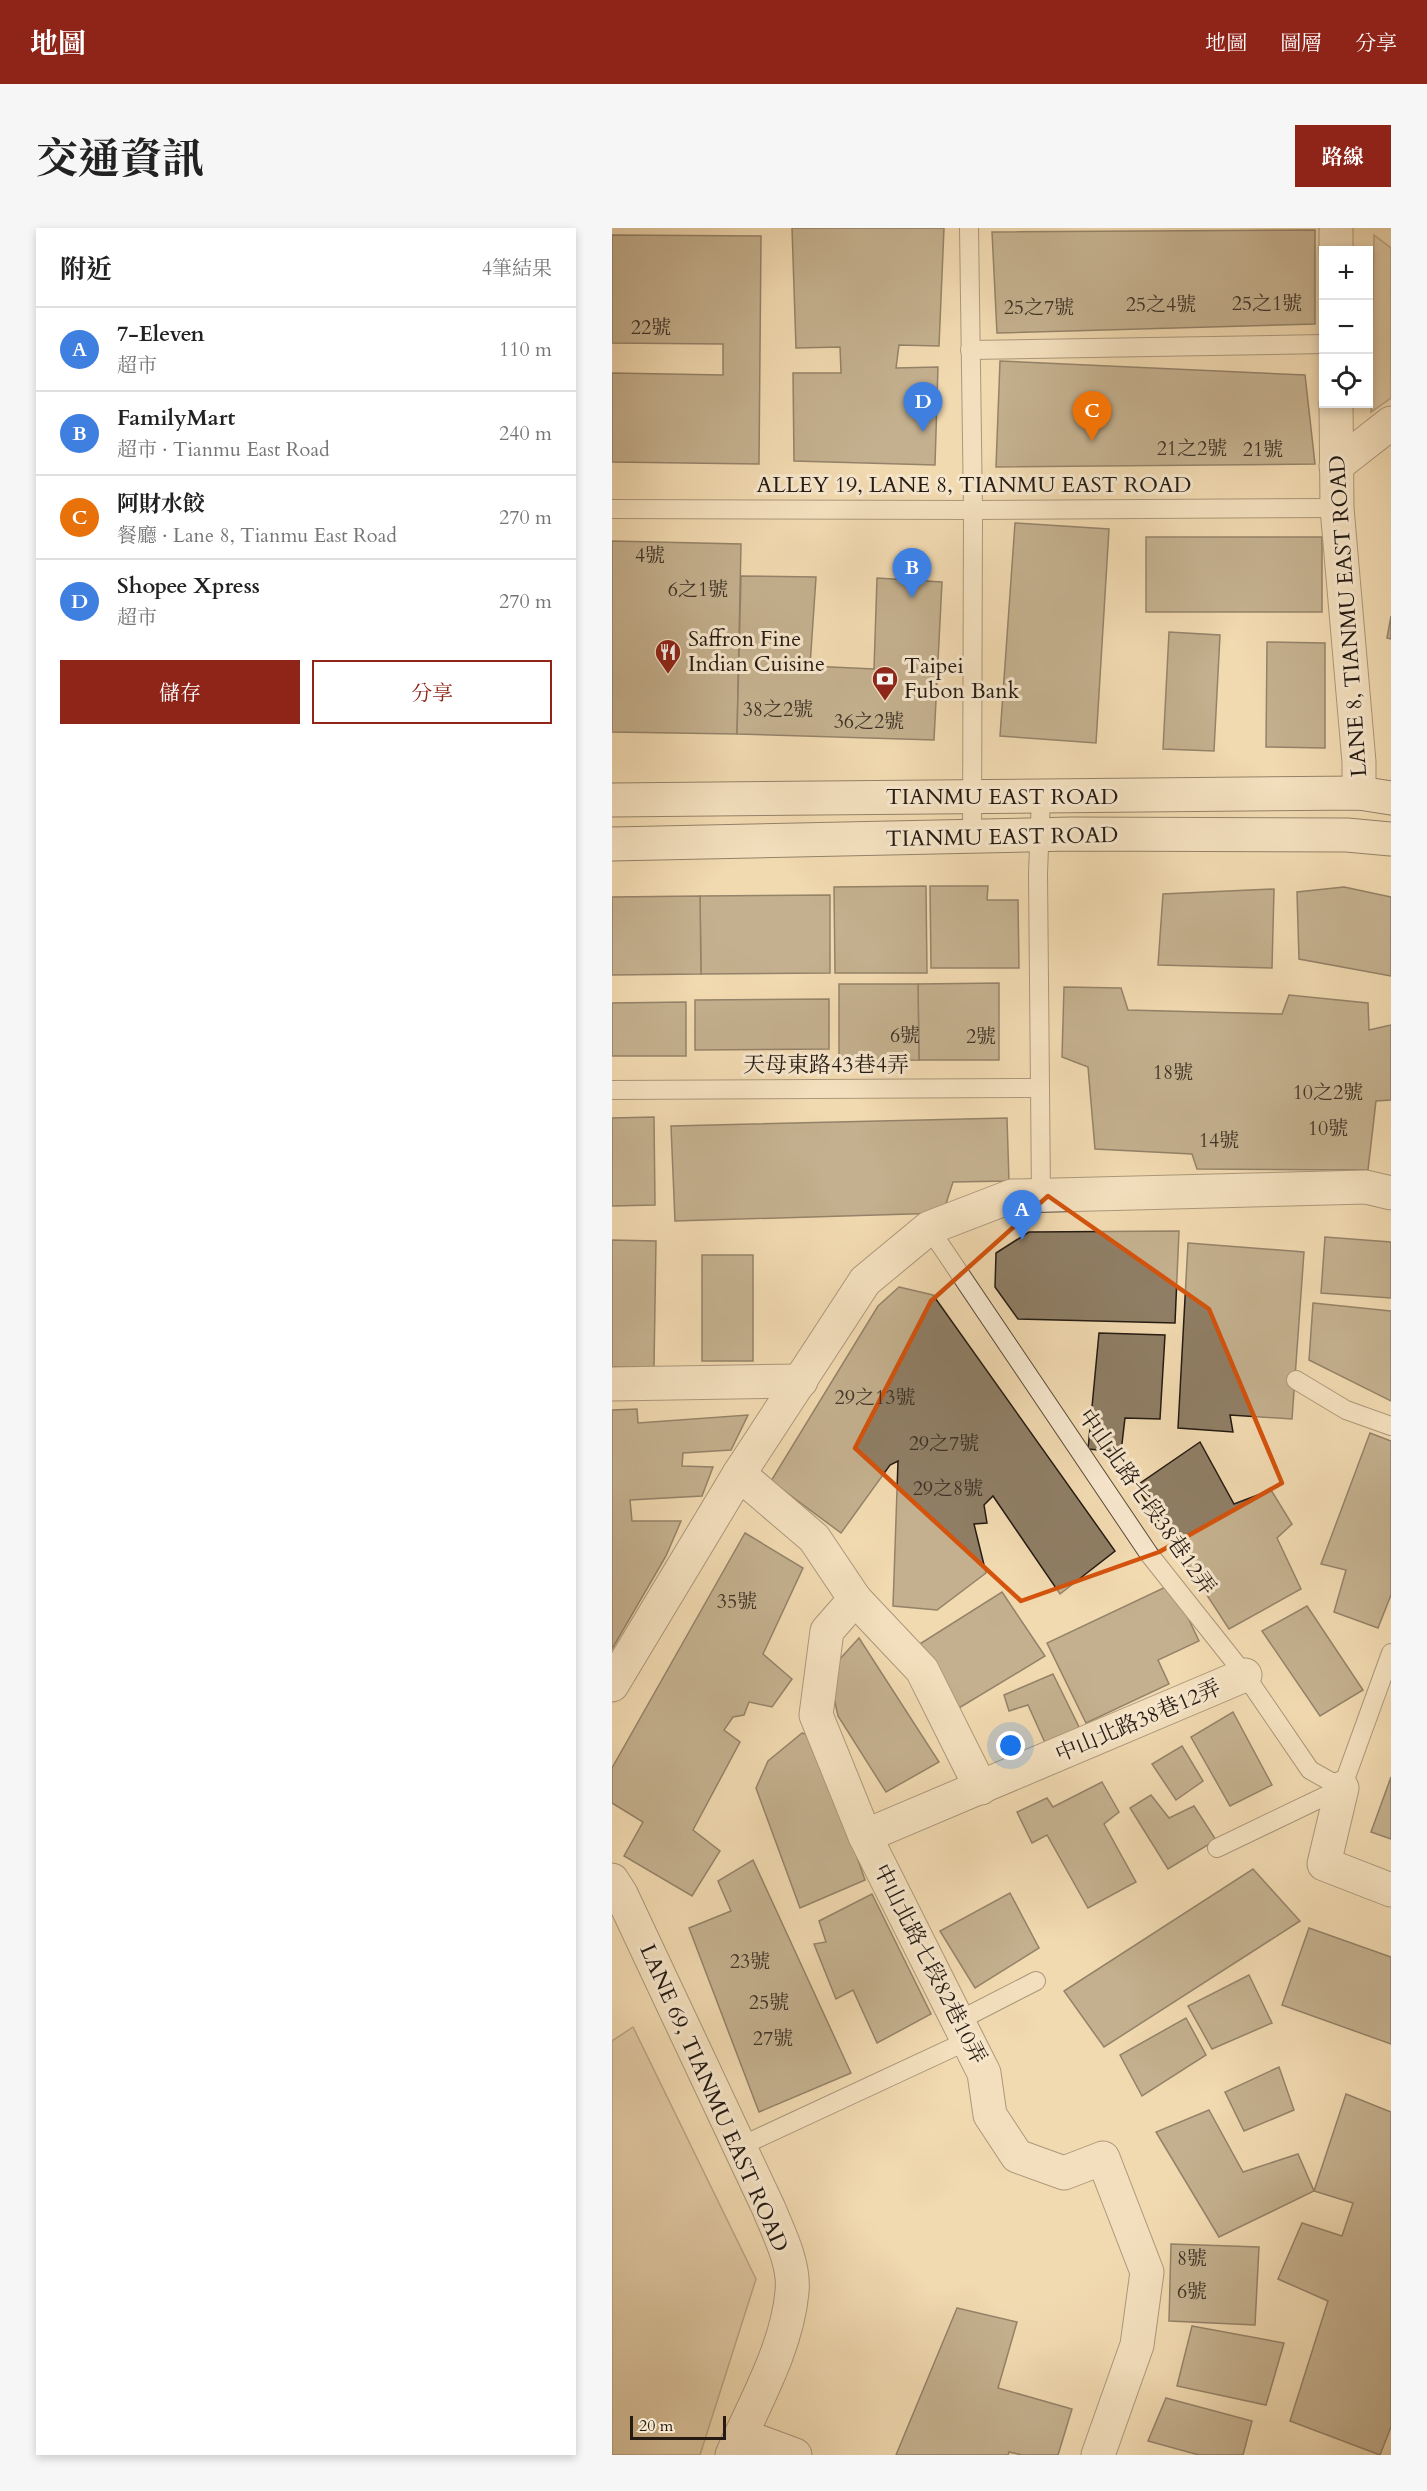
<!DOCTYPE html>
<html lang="zh-TW">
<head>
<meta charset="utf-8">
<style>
	body { margin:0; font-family:Cardo,"Noto Serif TC",serif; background:#f6f6f6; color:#222 }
	.controls { position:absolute; right:18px; top:18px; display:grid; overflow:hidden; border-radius:0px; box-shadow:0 3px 9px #0003 }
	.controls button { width:54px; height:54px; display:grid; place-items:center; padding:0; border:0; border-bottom:2px solid #e0e0e0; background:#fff; color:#222; font:30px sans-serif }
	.scale { position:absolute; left:18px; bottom:15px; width:96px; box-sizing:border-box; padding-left:6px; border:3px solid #251b13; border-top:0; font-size:16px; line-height:21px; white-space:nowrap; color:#251b13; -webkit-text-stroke:4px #f6e6cc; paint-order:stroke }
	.you { position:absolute; left:399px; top:1518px; width:21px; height:21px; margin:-15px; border:4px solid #fff; border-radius:50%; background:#1a73e8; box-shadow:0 0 0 9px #1a73e833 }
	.badge { display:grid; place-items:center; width:39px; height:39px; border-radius:50%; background:#8f2418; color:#fff; font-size:20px; font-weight:700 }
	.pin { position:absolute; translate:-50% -50px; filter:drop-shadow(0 2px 3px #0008) }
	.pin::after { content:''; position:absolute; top:32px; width:21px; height:18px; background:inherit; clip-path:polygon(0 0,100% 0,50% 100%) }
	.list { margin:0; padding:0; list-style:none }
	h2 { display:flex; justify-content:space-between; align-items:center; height:78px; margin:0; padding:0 24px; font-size:26px }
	h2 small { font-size:20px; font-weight:400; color:#767676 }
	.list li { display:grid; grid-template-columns:39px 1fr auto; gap:18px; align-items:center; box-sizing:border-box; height:84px; padding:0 24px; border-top:2px solid #e0e0e0 }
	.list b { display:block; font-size:22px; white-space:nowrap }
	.list p { margin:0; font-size:20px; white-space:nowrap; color:#767676 }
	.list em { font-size:20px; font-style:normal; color:#767676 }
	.actions { display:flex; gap:12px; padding:18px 24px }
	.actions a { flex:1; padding:14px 0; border:2px solid #8f2418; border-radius:0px; text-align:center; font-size:21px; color:#8f2418 }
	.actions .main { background:#8f2418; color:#fff }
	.icon { flex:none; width:33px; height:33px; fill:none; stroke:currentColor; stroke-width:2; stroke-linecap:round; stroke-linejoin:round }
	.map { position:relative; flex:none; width:779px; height:2227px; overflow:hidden; border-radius:0px }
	header { display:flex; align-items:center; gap:36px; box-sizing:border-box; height:84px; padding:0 30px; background:#8f2418; color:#fff }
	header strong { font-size:28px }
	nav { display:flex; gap:33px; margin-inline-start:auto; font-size:21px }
	.intro { display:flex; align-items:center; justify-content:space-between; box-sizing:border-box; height:144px; padding:0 36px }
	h1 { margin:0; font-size:42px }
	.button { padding:15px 27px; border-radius:0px; background:#8f2418; color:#fff; font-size:21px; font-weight:700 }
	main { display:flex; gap:36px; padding:0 36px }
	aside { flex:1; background:#fff; border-radius:0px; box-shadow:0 3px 9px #0003 }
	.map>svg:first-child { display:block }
</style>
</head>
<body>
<header>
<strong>地圖</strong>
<nav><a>地圖</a><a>圖層</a><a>分享</a></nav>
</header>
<div class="intro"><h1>交通資訊</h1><a class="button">路線</a></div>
<main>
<aside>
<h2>附近<small>4筆結果</small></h2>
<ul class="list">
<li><span class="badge" style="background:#3f7fe0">A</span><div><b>7-Eleven</b><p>超市</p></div><em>110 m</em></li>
<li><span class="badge" style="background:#3f7fe0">B</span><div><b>FamilyMart</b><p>超市 · Tianmu East Road</p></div><em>240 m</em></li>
<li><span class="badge" style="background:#e8710a">C</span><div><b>阿財水餃</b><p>餐廳 · Lane 8, Tianmu East Road</p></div><em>270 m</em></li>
<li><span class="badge" style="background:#3f7fe0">D</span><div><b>Shopee Xpress</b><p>超市</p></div><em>270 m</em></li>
</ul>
<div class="actions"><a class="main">儲存</a><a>分享</a></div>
</aside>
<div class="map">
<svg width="779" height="2227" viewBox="0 0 779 2227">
	<rect width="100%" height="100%" fill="#f1d9b0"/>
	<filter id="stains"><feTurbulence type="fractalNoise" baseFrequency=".00333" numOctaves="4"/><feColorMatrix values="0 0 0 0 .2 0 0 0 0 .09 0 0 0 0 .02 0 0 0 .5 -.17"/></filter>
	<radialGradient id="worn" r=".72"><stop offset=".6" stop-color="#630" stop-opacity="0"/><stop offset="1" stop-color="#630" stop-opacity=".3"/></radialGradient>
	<g fill="#ceb995" stroke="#7a6a54" stroke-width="1.5">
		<path d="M762,7L779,20V170L759,184Z"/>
		<path d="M21,1799L144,2051L88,2227H0V1813Z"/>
	</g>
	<g fill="#8f7e65" stroke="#251b13" stroke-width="1.5">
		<path d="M180,0H332L327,118L287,117L284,140L326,139L323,237L182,233L181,145H229L228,119L184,120Z"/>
		<path d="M703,2V96L385,105L380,4Z"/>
		<path d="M0,7L149,8L147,236L0,234V145L111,147V116L0,115Z"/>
		<path d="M388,133L693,147L703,236L384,239Z"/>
		<path d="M403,295L497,301L484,515L388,508Z"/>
		<rect x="534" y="309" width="176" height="75"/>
		<path d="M0,313L129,316L125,506L0,504Z"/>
		<path d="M129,348L204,349L198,438L262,441L265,350L330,354L322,512L125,506Z"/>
		<path d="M779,388V411L775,410Z"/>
		<path d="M557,404L608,407L602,523L551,521Z"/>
		<path d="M655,414L713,415V520L654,519Z"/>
		<path d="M314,658L315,745H223L222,659Z"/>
		<path d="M318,658H376L375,672H406L407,740H319Z"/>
		<path d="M732,659L779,669V748L687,731L685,664Z"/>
		<path d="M662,661L660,740L546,737L551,666Z"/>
		<path d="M218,667V745L89,746L88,668Z"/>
		<path d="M88,668L89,746L0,747V669Z"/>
		<path d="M387,755V832H307L306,756Z"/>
		<path d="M227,756H306L307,832L227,833Z"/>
		<path d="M452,759L509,760L516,782L670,786L677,767L756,775L757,802L779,797V872L764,873L756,942L585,941L580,926L483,921L476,839L450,829Z"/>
		<path d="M217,771V821L83,822V772Z"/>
		<path d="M74,774V828H0V775Z"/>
		<path d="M42,889L43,977L0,978V890Z"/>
		<path d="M395,890L397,953L341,954L331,985L63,993L59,898Z"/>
		<path d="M567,1003L563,1095L406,1091L383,1059L384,1025L417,1004Z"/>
		<path d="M713,1009L779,1014V1070L709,1065Z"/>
		<path d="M0,1012L44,1013L42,1139H0Z"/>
		<path d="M576,1015L692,1024L680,1191L618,1187L621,1204L566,1200Z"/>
		<rect x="90" y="1027" width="51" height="106"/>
		<path d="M287,1059L321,1067L503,1323L448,1366L381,1268L372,1277L375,1295L362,1296L374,1345L325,1382L281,1378L286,1233L278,1237L229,1305L159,1253L266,1078Z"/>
		<path d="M701,1075L779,1083V1173L697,1132Z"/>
		<path d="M487,1105L553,1107L548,1191L513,1190L509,1224L476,1221Z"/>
		<path d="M25,1181L26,1195L136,1187L119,1222L71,1225L70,1238L101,1239L90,1268L18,1272L20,1293H69L54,1328L0,1421V1182Z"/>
		<path d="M758,1205L779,1213V1367L766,1400L722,1384L734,1342L709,1336Z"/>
		<path d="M588,1214L622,1276L659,1262L680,1296L665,1310L689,1361L617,1401L524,1258Z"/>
		<path d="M133,1305L191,1340L151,1426L180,1451L160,1479L137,1474L132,1487L121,1489L112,1502L128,1514L81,1602L108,1623L80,1668L12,1628L31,1594L0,1575V1540Z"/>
		<path d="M560,1356L587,1413L546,1432L557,1456L474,1495L435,1415Z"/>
		<path d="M390,1364L433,1428L347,1480L303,1419Z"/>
		<path d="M695,1378L751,1462L708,1488L650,1403Z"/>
		<path d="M247,1410L327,1534L274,1564L226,1488L216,1444Z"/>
		<path d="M441,1446L468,1501L434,1517L416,1477L397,1483L392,1467Z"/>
		<path d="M621,1484L660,1557L618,1578L579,1509Z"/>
		<path d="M190,1505L204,1509L253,1652L188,1680L144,1560L156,1533Z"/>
		<path d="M570,1518L591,1553L564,1572L540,1536Z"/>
		<path d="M779,1549V1611L759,1604Z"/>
		<path d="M490,1554L507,1584L492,1596L524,1654L476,1680L435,1607L420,1615L405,1584L435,1570L441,1579Z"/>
		<path d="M539,1567L557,1590L582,1578L604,1612L556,1641L518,1580Z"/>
		<path d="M141,1632L239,1845L147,1884L77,1700L119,1683L106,1653Z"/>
		<path d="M641,1641L688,1693L492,1819L452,1763Z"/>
		<path d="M398,1665L427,1720L363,1760L328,1703Z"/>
		<path d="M260,1666L319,1786L265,1815L241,1762L224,1771L202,1716L214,1714L207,1693Z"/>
		<path d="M697,1700L779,1729V1816L670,1777Z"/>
		<path d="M637,1747L660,1795L600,1821L576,1778Z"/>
		<path d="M574,1790L594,1827L530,1868L508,1827Z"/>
		<path d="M667,1839L682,1882L632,1903L613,1864Z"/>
		<path d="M734,1866L779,1884V2199L768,2227L678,2193L716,2073L666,2051L690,1995L730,2008L741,1975L702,1963Z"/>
		<path d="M597,1882L631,1944L686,1926L702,1963L607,2009L544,1904Z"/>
		<path d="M559,2016L647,2019L643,2097L557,2093Z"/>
		<path d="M345,2080L405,2094L386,2160L460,2181L446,2227H410L397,2224L396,2227H284Z"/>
		<path d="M580,2098L672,2115L654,2177L565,2158Z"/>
		<path d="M554,2170L640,2193L631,2227H587L536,2213Z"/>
	</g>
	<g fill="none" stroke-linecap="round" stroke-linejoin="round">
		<g stroke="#584a3a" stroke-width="20">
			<g id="lane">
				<path d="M357,0L361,282L360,610"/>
				<path d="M358,122L712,116"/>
				<path d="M0,281L361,282L725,280"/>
				<path d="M0,862L427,860"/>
				<path d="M429,967L426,645L429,569"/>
				<path d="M317,1000L537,1326L633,1447L698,1542L730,1560"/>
				<path d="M684,1152L734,1182L779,1198"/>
				<path d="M730,1560L779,1425"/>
				<path d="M605,1620L730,1560"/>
				<path d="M346,1793L424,1753"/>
				<path d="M127,1919L355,1813"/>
			</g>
		</g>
		<g stroke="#584a3a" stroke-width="35">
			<g id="street">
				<path d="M724,0V22"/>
				<path d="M724,176L725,280L747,534V565"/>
				<path d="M724,238L779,195"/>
				<path d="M0,1156L189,1153"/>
				<path d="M127,1246L202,1310L243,1371L310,1442L369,1560"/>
				<path d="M243,1371L215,1403L204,1487L253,1608L372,1845L378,1887L405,1928L452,1945L491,1930L535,2044L525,2117L486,2227"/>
				<path d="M0,1457L127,1246L253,1053L317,1000L400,968L754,959L779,965"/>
				<path d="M730,1560L712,1636L779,1662"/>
				<path d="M253,1608L633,1447"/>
				<path d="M0,1652L9,1666L157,1981C167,2006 183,2036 180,2064C175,2120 142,2176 120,2227"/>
				<path d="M129,2207L183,2227"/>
			</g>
		</g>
		<g stroke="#251b13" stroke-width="35">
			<g id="secondary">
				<path d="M0,572L747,565L779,570"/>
				<path d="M0,616L459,606L735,607L779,611"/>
			</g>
		</g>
		<use href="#lane" stroke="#f6e6cc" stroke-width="18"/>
		<use href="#street" stroke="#f6e6cc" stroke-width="33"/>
		<use href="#secondary" stroke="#f6e6cc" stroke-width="33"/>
	</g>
	<path d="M0 0H779V2227H0ZM436,968L597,1081L670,1255L547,1324L409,1373L243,1220L319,1073Z" fill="#f1d9b0" fill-opacity=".55" fill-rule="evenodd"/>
	<path fill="none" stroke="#d4530d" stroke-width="4.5" stroke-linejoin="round" d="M436,968L597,1081L670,1255L547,1324L409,1373L243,1220L319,1073Z"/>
	<defs>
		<g id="restaurant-pin" transform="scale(1.35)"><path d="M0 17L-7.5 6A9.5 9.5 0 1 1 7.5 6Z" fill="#8f2418" stroke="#f6e6cc"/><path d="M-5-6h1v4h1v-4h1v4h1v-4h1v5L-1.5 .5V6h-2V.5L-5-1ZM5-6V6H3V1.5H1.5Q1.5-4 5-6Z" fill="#fff"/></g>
		<g id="bank-pin" transform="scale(1.35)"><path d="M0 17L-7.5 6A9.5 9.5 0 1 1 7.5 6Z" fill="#8f2418" stroke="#f6e6cc"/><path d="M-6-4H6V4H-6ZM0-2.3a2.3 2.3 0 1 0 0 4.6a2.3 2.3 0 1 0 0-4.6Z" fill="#fff"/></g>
	</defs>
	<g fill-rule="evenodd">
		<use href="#restaurant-pin" x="56" y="424"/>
		<use href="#bank-pin" x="273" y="451"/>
	</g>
	<g text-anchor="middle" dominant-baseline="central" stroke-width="6" stroke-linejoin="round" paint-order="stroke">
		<g font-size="20" fill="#403428">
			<text x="655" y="75">25之1號</text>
			<text x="549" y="76">25之4號</text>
			<text x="427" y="79">25之7號</text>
			<text x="39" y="99">22號</text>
			<text x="580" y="220">21之2號</text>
			<text x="651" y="221">21號</text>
			<text x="38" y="327">4號</text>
			<text x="86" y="361">6之1號</text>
			<text x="166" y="481">38之2號</text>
			<text x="257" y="493">36之2號</text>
			<text x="293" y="807">6號</text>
			<text x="369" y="808">2號</text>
			<text x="561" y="844">18號</text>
			<text x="716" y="864">10之2號</text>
			<text x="716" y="900">10號</text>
			<text x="607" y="912">14號</text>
			<text x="263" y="1169">29之13號</text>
			<text x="332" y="1215">29之7號</text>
			<text x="336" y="1260">29之8號</text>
			<text x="125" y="1373">35號</text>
			<text x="138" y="1733">23號</text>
			<text x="157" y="1774">25號</text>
			<text x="161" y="1810">27號</text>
			<text x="580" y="2030">8號</text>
			<text x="580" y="2063">6號</text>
		</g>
		<g font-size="22" fill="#251b13" stroke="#f6e6cc">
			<text x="362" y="257">ALLEY 19, LANE 8, TIANMU EAST ROAD</text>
			<text transform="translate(736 388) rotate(-94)">LANE 8, TIANMU EAST ROAD</text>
			<text x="390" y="569">TIANMU EAST ROAD</text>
			<text transform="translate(390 609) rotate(-1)">TIANMU EAST ROAD</text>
			<text x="214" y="837">天母東路43巷4弄</text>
			<text transform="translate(535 1274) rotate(55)">中山北路七段38巷12弄</text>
			<text transform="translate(526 1493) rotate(-23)">中山北路38巷12弄</text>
			<text transform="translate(318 1736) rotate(63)">中山北路七段82巷10弄</text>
			<text transform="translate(102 1870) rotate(66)">LANE 69, TIANMU EAST ROAD</text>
		</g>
		<g font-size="22" fill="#251b13" stroke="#f6e6cc" text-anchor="start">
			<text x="76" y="411">Saffron Fine<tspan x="76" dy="25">Indian Cuisine</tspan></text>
			<text x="292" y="438">Taipei<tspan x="292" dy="25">Fubon Bank</tspan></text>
		</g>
	</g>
	<rect width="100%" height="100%" filter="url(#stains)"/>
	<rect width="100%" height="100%" fill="url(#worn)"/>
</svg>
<div class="controls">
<button>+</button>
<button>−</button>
<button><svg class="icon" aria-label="locate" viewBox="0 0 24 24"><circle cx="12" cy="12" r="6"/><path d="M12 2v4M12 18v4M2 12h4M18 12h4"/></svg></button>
</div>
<div class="scale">20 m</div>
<div class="you"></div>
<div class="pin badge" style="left:410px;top:1012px;background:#3f7fe0">A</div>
<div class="pin badge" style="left:300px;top:370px;background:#3f7fe0">B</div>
<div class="pin badge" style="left:480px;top:213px;background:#e8710a">C</div>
<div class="pin badge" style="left:311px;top:204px;background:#3f7fe0">D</div>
</div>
</main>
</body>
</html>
